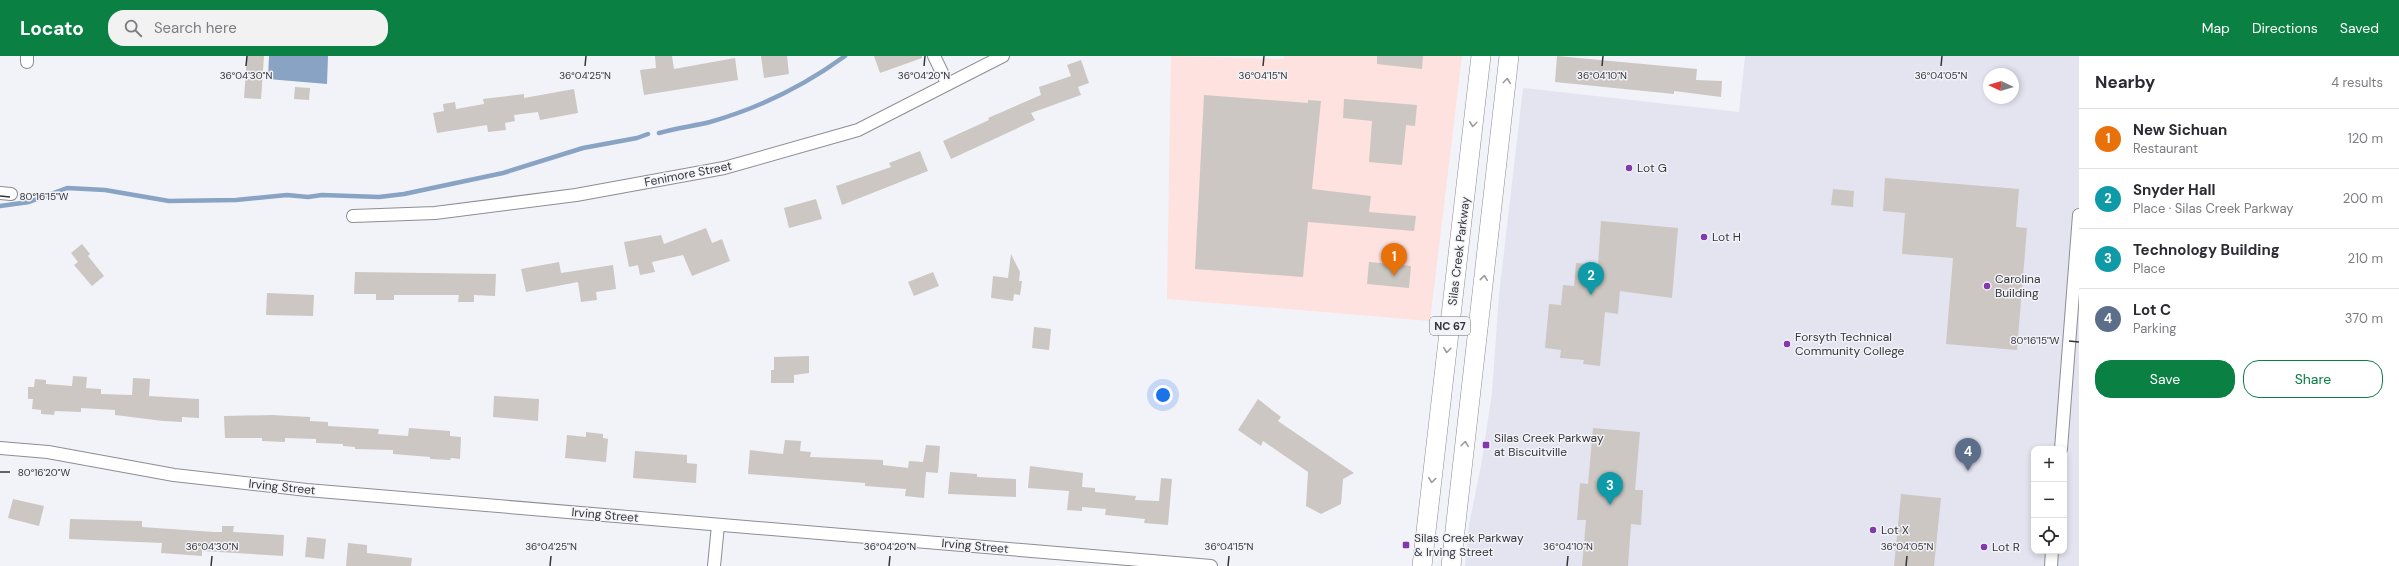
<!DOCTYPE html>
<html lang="en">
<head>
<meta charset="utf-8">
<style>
	body { margin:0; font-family:"DM Sans",sans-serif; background:#f2f2f3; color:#2b2b33 }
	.controls { position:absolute; right:12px; bottom:12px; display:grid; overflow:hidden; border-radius:8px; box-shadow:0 2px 6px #0003 }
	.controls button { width:36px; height:36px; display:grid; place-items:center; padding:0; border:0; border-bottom:1px solid #e1e1e2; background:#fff; color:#2b2b33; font:20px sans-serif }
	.compass { position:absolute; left:1983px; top:12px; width:36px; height:36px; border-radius:50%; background:#fff; box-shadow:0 2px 6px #0003; rotate:274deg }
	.you { position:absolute; left:1163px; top:339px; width:14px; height:14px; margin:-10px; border:3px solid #fff; border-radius:50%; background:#1a73e8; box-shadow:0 0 0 6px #1a73e833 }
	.badge { display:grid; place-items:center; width:26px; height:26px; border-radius:50%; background:#0b8043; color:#fff; font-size:13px; font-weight:700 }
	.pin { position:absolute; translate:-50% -33px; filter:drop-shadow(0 1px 2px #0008) }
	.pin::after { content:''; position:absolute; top:21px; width:14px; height:12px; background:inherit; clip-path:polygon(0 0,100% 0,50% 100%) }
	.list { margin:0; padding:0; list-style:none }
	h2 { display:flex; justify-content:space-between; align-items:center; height:52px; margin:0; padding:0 16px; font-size:17px }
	h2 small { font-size:13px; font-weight:400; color:#7c7c81 }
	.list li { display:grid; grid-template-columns:26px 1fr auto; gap:12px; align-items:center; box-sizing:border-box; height:60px; padding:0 16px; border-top:1px solid #e1e1e2 }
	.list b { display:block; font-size:15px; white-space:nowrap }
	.list p { margin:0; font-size:13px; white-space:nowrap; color:#7c7c81 }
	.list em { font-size:13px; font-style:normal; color:#7c7c81 }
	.actions { display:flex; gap:8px; padding:12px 16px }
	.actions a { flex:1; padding:9px 0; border:1px solid #0b8043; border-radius:16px; text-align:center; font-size:14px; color:#0b8043 }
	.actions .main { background:#0b8043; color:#fff }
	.icon { flex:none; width:22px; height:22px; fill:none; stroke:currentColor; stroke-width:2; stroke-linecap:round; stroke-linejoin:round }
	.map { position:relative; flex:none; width:2079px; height:510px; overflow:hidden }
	header { display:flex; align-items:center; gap:24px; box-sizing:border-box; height:56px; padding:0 20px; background:#0b8043; color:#fff }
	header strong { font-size:19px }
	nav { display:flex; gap:22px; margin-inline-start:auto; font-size:14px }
	.search { width:280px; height:36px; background:#f2f2f3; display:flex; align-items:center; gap:10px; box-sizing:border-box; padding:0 14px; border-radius:16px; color:#7c7c81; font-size:15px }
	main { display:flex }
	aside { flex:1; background:#fff }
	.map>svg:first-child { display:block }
</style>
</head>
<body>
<header>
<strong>Locato</strong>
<div class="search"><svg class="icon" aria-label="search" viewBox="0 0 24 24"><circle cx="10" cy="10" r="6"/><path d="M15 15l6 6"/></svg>Search here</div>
<nav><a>Map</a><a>Directions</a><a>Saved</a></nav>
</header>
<main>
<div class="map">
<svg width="2079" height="510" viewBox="0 0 2079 510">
	<rect width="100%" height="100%" fill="#f2f2f9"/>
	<path fill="#fde2df" d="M1171,0L1284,3V0H1462L1430,265L1167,243Z"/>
	<path fill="#e3e4f0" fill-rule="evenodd" d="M1745,0H2079V510H1465L1469,469L1481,410L1492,337L1499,239L1523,32L1739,56ZM1989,18H2013V42H1989ZM2034,393H2064V495H2034Z"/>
	<path fill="#88a3c4" d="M269,0H328L327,28L268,23Z"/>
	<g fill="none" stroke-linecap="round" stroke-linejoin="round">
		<g stroke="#88a3c4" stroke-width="4.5">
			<path d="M659,77C676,72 694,70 710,66C759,52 804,30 845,0"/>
			<path d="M0,150L29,146L67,132L105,134L169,145L236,144L287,139L308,141L322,139L379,141L404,138L503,117L583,92L637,82L648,78"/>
		</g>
	</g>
	<g fill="#ccc7c2">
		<path d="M247,0H264L261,43L244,42Z"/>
		<path d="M655,0H672L674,13L735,2L738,24L644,39L640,14L656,12Z"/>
		<path d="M761,0H787L789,18L764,22Z"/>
		<path d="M874,0H922V2L880,17Z"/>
		<path d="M1377,0H1423L1422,13L1377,8Z"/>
		<path d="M1557,0L1697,13L1696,24L1722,25L1721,41L1674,35V38L1555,26Z"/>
		<path d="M1081,4L1089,27L1078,31L1081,39L1031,57L1035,64L951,103L943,85L989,64L988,62L1041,39L1039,31L1071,20L1067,9Z"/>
		<path d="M295,31L310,32L309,44L294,43Z"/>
		<path d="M574,33L578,57L540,64L538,56L514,59L515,65L505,67L506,74L488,76L487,69L437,77L433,57L444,55L443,48L455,46L456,53L484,48L483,43L524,38V42Z"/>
		<path d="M1204,39L1308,47V44L1321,45L1312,133L1371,140L1369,156L1416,160L1414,175L1308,166L1303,221L1195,213Z"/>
		<path d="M1344,43L1417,49L1415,70L1406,69L1402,109L1369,106L1372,65L1343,62Z"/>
		<path d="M920,95L928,115L842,149L836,130L891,111L889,107Z"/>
		<path d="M1885,122L2019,133L2016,171L2027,172L2017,294L1946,288L1953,202L1902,198L1905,157L1883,155Z"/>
		<path d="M1833,133L1854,135L1853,151L1831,149Z"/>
		<path d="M816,143L822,163L789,172L784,152Z"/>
		<path d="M1601,165L1678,172L1672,242L1620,235L1618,258L1605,256L1600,310L1583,308L1584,304L1560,302L1561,294L1545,292L1549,248L1561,249L1563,229L1574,230L1576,207L1598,209Z"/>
		<path d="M706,172L712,187L722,183L730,205L692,220L683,199L652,206L655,216L640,219L638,209L629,211L624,186L661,179L664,188Z"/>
		<path d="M82,188L90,198L88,200L104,220L92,230L74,209L78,206L71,197Z"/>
		<path d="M1011,198L1020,216L1019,225H1022L1020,239L1014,238L1013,245L991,242L993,220L1008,222Z"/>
		<path d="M559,206L561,217L613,209L616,233L596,236L597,244L581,246L578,226L526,236L521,213Z"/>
		<path d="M1369,206L1411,210L1409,232L1367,228Z"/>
		<path d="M355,216L496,218L495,240L474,239V246H458L459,239H394V244H376V238H354Z"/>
		<path d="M933,216L939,230L914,240L908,226Z"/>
		<path d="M267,237L314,239L313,260L266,259Z"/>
		<path d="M1034,271L1051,273L1049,294L1032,292Z"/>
		<path d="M809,300V317L794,319V327H771V314H774V301Z"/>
		<path d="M73,320L87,321L86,332L101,333V338L132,339L133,322L150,323L149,340L199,343V362L182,361V366L163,365L115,359V354L81,352V356L55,355L54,359L41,358V354L32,353L33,343H28V331H34L35,323L46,324V328L72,330Z"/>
		<path d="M494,340L539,343L538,365L493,361Z"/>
		<path d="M1258,343L1281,361L1278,365L1354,417L1343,423L1341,448L1321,458L1306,450L1308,416L1263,385L1261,390L1238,374Z"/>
		<path d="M272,359L310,361V365L328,366V370L379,373L378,378L408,380L409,372L450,375V380L461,381L460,403L451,402L450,404L430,403V401L393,398V394L355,393V391L343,390V388L316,387V383L285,382V386L262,385V382H225L224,360Z"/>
		<path d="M1593,372L1640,376L1635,434H1643L1641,469L1631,468L1628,510H1582L1586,464H1577L1580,427L1588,428Z"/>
		<path d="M586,376L603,378V382L608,383L606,406L565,402L567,379L586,381Z"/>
		<path d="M785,384L801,385L800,395L811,396L810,401L883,404V409L908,412L909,405L923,406L926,389L940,390L938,417L926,416L924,442L905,440L906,433L865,430V427L748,418L750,394L783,398Z"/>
		<path d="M635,395L687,399V407L697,408L696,427L633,422Z"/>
		<path d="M1030,410L1083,417L1082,431L1095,432V436L1136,440L1135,444L1159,445L1161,422L1172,423L1168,469L1144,467L1145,463L1105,459L1106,453L1082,451V455L1067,454L1069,435L1028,432Z"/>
		<path d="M950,416L977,418V421L1016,423V441L948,438Z"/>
		<path d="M1901,438L1941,442L1934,510H1894Z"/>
		<path d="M13,443L44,450L39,470L8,462Z"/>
		<path d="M70,463L142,465V471L214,476H222V470H234L233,476L284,479L283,500L202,495V500L161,497L162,487L69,483Z"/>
		<path d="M307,481L326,483L324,503L305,501Z"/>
		<path d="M348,487L367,489V497L412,502L411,510H346Z"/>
	</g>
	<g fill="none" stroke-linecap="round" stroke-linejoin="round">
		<g stroke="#8d8d93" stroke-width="14">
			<g id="minor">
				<path d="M934,0L947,27"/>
				<path d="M27,6V0"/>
				<path d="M0,137L11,138"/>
				<path d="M353,160L435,157L576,139L724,112L858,74L1003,0"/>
				<path d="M0,392L48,396L174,419L307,434L1211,510"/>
				<path d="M2061,393L2079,159"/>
				<path d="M714,510L718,469"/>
				<path d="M2051,510L2052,495"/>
			</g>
		</g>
		<g stroke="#8d8d93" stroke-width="20">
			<g id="primary">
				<path d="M1422,510L1481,0"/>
				<path d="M1451,510L1509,0"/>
			</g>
		</g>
		<use href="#minor" stroke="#fff" stroke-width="12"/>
		<use href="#primary" stroke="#fff" stroke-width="19"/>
	</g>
	<defs><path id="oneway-chevron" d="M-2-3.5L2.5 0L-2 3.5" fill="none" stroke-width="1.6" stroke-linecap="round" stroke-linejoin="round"/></defs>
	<g stroke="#9a9a9b">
		<use href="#oneway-chevron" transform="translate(1507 25) rotate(-83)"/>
		<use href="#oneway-chevron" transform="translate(1473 68) rotate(97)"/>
		<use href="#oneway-chevron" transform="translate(1484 222) rotate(-84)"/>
		<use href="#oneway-chevron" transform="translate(1447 294) rotate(97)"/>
		<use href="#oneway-chevron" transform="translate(1465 388) rotate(-83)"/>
		<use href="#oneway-chevron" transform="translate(1432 424) rotate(97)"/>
	</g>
	<path fill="none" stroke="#353537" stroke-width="1.5" d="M246,10L247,0M585,10L586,0M924,10L925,0M1263,10L1264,0M1602,10L1603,0M1941,10L1942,0M0,140L10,141M2069,285L2079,286M0,416H10M211,510L212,500M550,510L551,500M889,510L890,500M1228,510L1229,500M1567,510L1568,500M1906,510L1907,500"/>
	<g fill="#8239ab" stroke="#f2f2f9" stroke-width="1.5">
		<circle cx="1629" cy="112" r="4"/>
		<circle cx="1704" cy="181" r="4"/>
		<circle cx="1987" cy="230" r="4"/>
		<circle cx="1787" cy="288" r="4"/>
		<rect x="1482" y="385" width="8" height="8" rx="2"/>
		<circle cx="1873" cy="474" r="4"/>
		<rect x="1402" y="485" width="8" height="8" rx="2"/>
		<circle cx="1984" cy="491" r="4"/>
	</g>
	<g text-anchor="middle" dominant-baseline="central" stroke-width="3" stroke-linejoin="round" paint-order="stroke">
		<rect fill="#f2f2f9" stroke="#6e6e71" stroke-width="1" x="1430" y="261" width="40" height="18" rx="3"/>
		<g font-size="11" font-weight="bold" fill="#353537">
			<text x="1450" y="270">NC 67</text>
		</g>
		<g font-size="12" fill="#353537" stroke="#f2f2f9" text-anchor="start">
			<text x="1637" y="112">Lot G</text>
			<text x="1712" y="181">Lot H</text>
			<text x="1995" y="223">Carolina<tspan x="1995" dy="14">Building</tspan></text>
			<text x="1795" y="281">Forsyth Technical<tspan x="1795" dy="14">Community College</tspan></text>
			<text x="1494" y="382">Silas Creek Parkway<tspan x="1494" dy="14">at Biscuitville</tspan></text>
			<text x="1881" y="474">Lot X</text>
			<text x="1414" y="482">Silas Creek Parkway<tspan x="1414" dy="14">&amp; Irving Street</tspan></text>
			<text x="1992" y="491">Lot R</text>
		</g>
		<g font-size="12" fill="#353537" stroke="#f2f2f9">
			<text transform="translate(688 118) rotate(-11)">Fenimore Street</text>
			<text transform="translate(1459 195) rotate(-83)">Silas Creek Parkway</text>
			<text transform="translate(282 431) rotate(6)">Irving Street</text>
			<text transform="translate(605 459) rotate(5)">Irving Street</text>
			<text transform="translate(975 490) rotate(5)">Irving Street</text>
		</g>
	</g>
	<g font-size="10" text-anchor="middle" fill="#353537" stroke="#f2f2f9" stroke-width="3" stroke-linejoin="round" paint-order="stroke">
		<text x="246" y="23">36°04'30"N</text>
		<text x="585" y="23">36°04'25"N</text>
		<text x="924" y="23">36°04'20"N</text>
		<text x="1263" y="23">36°04'15"N</text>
		<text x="1602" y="23">36°04'10"N</text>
		<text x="1941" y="23">36°04'05"N</text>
		<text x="44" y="144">80°16'15"W</text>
		<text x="2035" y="288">80°16'15"W</text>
		<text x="44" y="420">80°16'20"W</text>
		<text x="212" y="494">36°04'30"N</text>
		<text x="551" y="494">36°04'25"N</text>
		<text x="890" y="494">36°04'20"N</text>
		<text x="1229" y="494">36°04'15"N</text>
		<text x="1568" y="494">36°04'10"N</text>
		<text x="1907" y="494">36°04'05"N</text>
	</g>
</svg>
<div class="controls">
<button>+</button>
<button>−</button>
<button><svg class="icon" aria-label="locate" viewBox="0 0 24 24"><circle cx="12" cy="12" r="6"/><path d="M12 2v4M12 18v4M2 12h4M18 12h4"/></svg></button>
</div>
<svg class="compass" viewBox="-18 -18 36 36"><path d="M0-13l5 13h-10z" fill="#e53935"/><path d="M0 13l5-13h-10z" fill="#7c7c81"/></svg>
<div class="you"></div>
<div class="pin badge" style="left:1394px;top:220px;background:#e8710a">1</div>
<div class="pin badge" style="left:1591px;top:239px;background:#0f9aa8">2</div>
<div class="pin badge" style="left:1610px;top:449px;background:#0f9aa8">3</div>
<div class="pin badge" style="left:1968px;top:415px;background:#5c6f8a">4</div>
</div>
<aside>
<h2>Nearby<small>4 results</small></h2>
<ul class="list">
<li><span class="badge" style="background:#e8710a">1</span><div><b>New Sichuan</b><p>Restaurant</p></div><em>120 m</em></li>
<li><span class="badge" style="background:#0f9aa8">2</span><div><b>Snyder Hall</b><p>Place · Silas Creek Parkway</p></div><em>200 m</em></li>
<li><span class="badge" style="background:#0f9aa8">3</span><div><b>Technology Building</b><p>Place</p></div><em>210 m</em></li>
<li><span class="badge" style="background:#5c6f8a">4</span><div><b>Lot C</b><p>Parking</p></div><em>370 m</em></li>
</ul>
<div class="actions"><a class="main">Save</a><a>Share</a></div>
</aside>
</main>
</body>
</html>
